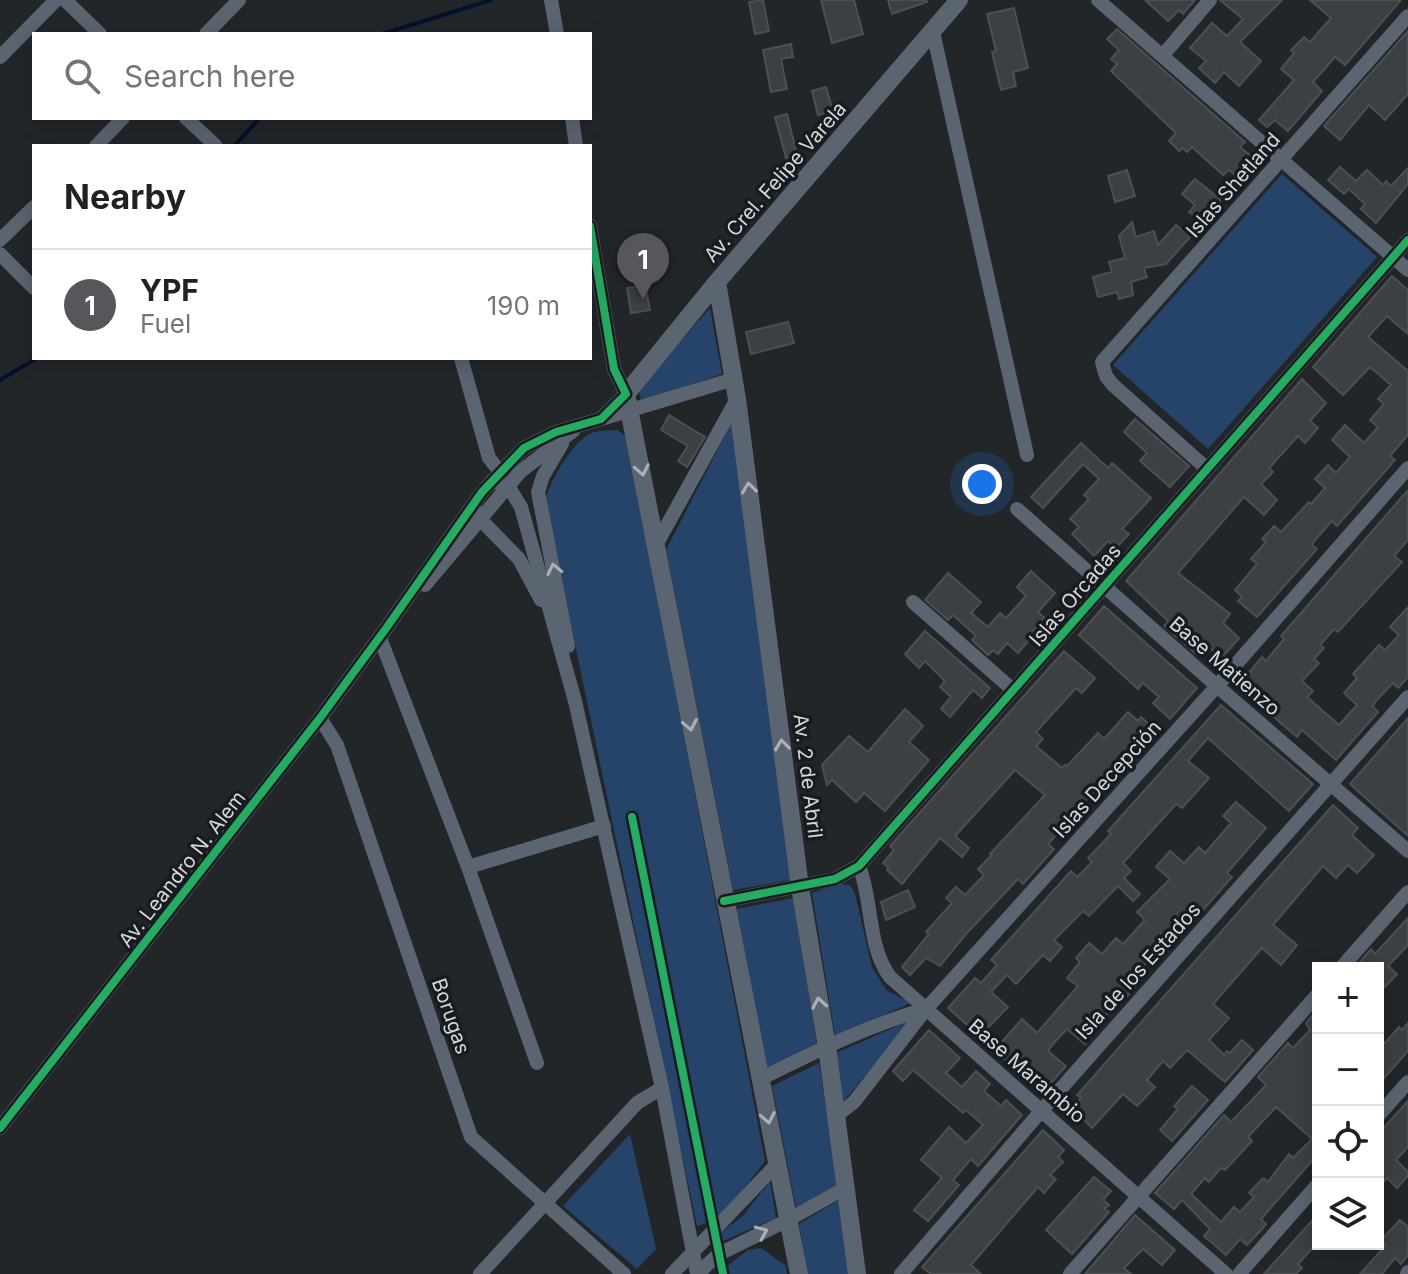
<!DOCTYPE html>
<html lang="en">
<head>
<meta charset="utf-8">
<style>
	body { margin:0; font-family:Inter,sans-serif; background:#f6f6f6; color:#202124 }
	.controls { position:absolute; right:24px; bottom:24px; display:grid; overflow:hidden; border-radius:0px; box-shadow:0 4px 20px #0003 }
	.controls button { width:72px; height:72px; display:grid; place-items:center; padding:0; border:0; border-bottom:2px solid #e0e0e0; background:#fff; color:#202124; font:40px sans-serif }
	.you { position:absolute; left:982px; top:484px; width:28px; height:28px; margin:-20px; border:6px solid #fff; border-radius:50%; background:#1a73e8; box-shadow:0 0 0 12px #1a73e833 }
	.badge { display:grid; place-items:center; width:52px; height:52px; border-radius:50%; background:#56575a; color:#fff; font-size:26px; font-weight:700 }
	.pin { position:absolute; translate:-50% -66px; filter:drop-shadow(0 2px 4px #0008) }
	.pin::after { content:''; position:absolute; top:42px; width:28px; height:24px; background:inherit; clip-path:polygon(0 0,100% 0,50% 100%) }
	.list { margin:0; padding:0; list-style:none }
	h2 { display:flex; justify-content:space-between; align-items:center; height:104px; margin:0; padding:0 32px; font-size:34px }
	h2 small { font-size:26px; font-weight:400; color:#757577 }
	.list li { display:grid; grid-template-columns:52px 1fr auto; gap:24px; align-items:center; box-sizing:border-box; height:112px; padding:0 32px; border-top:2px solid #e0e0e0 }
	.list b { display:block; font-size:30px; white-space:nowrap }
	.list p { margin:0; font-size:26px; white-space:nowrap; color:#757577 }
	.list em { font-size:26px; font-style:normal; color:#757577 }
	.icon { flex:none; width:44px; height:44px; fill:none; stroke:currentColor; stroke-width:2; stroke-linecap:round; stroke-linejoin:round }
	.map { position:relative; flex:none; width:1408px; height:1274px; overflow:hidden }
	.search { position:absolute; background:#fff; box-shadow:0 4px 20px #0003; left:32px; top:32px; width:560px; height:88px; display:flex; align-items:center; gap:20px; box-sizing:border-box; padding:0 28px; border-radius:0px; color:#757577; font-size:30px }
	.panel { position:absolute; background:#fff; box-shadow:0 4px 20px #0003; left:32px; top:144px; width:560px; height:216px; border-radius:0px }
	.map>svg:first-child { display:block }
</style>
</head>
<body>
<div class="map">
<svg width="1408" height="1274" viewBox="0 0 1408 1274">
	<rect width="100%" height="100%" fill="#232629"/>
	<g fill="#26436a">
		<path d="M1282,174L1377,257L1208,449L1113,365Z"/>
		<path d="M710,308L722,374L641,402L639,388Z"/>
		<path d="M734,418L791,880L733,890L666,550Z"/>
		<path d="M617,430L627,437L765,1161C749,1182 723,1221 697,1226L545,501C550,481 572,442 591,433C598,430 608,431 617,430Z"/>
		<path d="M839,884L850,885L855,894L872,967L886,990L911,1003L835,1036L812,893Z"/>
		<path d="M794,898L817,1045L767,1068L736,909Z"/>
		<path d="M911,1020L909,1023L843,1102L836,1053Z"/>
		<path d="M819,1063L838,1184L796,1208L772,1086Z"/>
		<path d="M630,1134L656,1249L637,1269L563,1206Z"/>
		<path d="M770,1181L776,1218L714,1245L712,1239L743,1216Z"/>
		<path d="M839,1200L850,1274H808L799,1224Z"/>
		<path d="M761,1248L786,1266L787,1274H717L748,1250Z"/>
	</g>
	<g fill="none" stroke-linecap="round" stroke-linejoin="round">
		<g stroke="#03122c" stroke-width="4">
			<path d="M382,34L491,0"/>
			<path d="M234,146L260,118"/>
			<path d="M0,380L37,358"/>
		</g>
	</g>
	<g fill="#3d4042" stroke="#4d4f52" stroke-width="2" fill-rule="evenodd">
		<path d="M763,0L769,31L755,34L749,2Z"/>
		<path d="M821,0H854L863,34L832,43Z"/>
		<path d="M888,0H926L927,2L892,14Z"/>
		<path d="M1145,0H1195L1183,14L1179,10L1168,21Z"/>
		<path d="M1220,0H1282L1240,42L1261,61L1239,86L1224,72L1215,83L1199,68L1206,61L1190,48L1212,23L1227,36L1243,19Z"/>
		<path d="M1310,0H1401L1345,65L1335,57L1313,82L1322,91L1288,131L1275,120L1267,127L1259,120L1294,80L1281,69L1294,53L1291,50L1304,37L1310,42L1331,18Z"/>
		<path d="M1014,8L1028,68L1013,72L1016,86L1001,90L992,52L996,51L987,14Z"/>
		<path d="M1117,29L1245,142L1240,147L1256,160L1240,179L1229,170L1223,175L1192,147L1187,152L1183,148L1179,151L1169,141L1176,133L1111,71L1117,64L1111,59L1119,50L1107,39Z"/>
		<path d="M1408,31V94L1385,120L1369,105L1340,140L1324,126Z"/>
		<path d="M791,44L793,57L781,59L787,89L771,92L763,50Z"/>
		<path d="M826,87L833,111L818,115L812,91Z"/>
		<path d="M787,114L797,155L786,158L775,117Z"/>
		<path d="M1340,167L1356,181L1367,170L1383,185L1386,181L1391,186L1408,168V184L1376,223L1361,209L1365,204L1349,189L1344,194L1328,180Z"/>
		<path d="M1127,170L1135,196L1115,202L1108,176Z"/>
		<path d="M1195,179L1221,200L1203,222L1189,212L1195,205L1182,194Z"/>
		<path d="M1132,222L1136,237L1154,231L1158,245L1176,225L1190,237L1166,264L1144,268L1147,277L1131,282L1133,295L1119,299L1117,292L1098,297L1093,277L1112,272L1109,262L1125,258L1119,236Z"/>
		<path d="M1392,276L1408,290V334L1387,316L1368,337L1408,371V435L1390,456L1395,460L1337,526L1332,521L1315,540L1312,545L1317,549L1257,617L1238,601L1242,597L1235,590L1257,564L1251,559L1266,542L1262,539L1274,526L1281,532L1309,502L1311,504L1325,488L1315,479L1328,465L1336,473L1350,457L1332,440L1345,425L1364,443L1378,427L1370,420L1384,404L1378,399L1391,385L1370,367L1343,395L1313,367Z"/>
		<path d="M645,285L650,310L631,313L627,288Z"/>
		<path d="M788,322L794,343L751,354L746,332Z"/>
		<path d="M1302,379L1326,403L1310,421L1318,428L1305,443L1298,436L1269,468L1273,472L1261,484L1277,500L1264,515L1244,497L1178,573L1230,614L1223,623L1239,638L1221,659L1210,648L1205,654L1200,649L1196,654L1164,626L1168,622L1165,618L1126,581Z"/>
		<path d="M669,415L705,437L687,467L678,461L688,446L661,430Z"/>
		<path d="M1135,419L1189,466L1170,487L1140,461L1147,453L1124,432Z"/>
		<path d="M1081,443L1108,468L1112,463L1151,498L1122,529L1129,534L1116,548L1108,541L1094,556L1072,534L1079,527L1070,519L1089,499L1084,495L1099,479L1083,464L1043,508L1031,497Z"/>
		<path d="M1408,490V540L1394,556L1402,562L1338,632L1334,629L1320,645L1324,648L1314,659L1319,663L1302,681L1313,691L1307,697L1339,725L1357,705L1344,693L1357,678L1353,674L1379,645L1385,650L1399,635L1390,627L1408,607V677L1398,688L1393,683L1374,703L1373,707L1378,712L1336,760L1302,730L1297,737L1252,698L1256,693L1242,681L1262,657L1266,661L1284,639L1281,636Z"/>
		<path d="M1031,571L1055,593L1038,612L1045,618L1027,637L1030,639L1018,653L1007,643L998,654L993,650L988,655L972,640L976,636L953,615L948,620L925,600L948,573L981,602L971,613L988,627L1000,613L1006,618L1026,596L1017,587Z"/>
		<path d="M1104,606L1197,688L1170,719L1153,703L1159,697L1143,683L1138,689L1079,635Z"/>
		<path d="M925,631L990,688L982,698L973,690L950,717L941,709L951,697L940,687L945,681L925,661L919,668L905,654Z"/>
		<path d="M1064,651L1095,678L1082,693L1076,688L1036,732L1043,739L1036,746L1062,768L1065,765L1067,766L1098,733L1104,739L1128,712L1138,721L1141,717L1151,726L1111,772L1117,778L1100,797L1093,792L1048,844L1054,849L1023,884L1018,879L966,934L940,966L926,958L910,975L902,967L929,934L926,932L952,903L946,898L956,887L965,895L984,875L978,869L991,856L990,854L1045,795L1015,770L955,836L969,848L962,857L940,838L902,884L887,870L889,868L883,863L894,850L890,846Z"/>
		<path d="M1221,705L1313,784L1289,811L1208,738L1188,761L1209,778L1182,808L1176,804L1123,863L1131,871L1124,878L1140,894L1133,901L1118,886L1089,916L1083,911L1054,940L1062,947L1050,961L1043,955L1016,984L1007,975L991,992L1008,1007L980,1036L948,1008L975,978L981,983L997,965L991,960L1071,871L1077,877L1092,862L1088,858L1111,834L1108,831Z"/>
		<path d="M905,709L923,726L909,742L929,760L885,811L864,793L856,802L832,780L827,785L822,765L849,736L868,752Z"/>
		<path d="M1408,718V836L1350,784Z"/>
		<path d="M1236,802L1266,828L1227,873L1232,877L1164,954L1158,949L1135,975L1141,980L1114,1011L1111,1009L1085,1044L1067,1029L1053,1044L1048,1051L1066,1066L1042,1093L995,1050L1022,1019L1037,1033L1078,986L1067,978L1080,962L1076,958L1089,943L1102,954L1116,938L1123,944L1145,920L1137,912L1170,879L1156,867L1170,851L1184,863L1199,847L1205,853L1231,823L1223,816Z"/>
		<path d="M1333,805L1358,828L1352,835L1374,855L1357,873L1348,865L1336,878L1323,866L1273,925L1297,945L1281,965L1262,948L1213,1004L1229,1018L1209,1040L1224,1055L1227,1051L1230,1053L1242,1040L1253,1050L1225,1082L1187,1050L1170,1068L1163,1061L1147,1080L1155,1087L1137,1106L1123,1094L1092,1128L1072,1108L1081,1098L1077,1095Z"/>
		<path d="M908,890L915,907L886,920L881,902Z"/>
		<path d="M1408,918V945L1388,966L1397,974L1385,987L1378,981V968H1364L1359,963L1371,949L1375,954Z"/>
		<path d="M1318,1009V1154L1261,1219L1266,1224L1261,1230L1247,1245L1240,1239L1226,1255L1204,1236L1210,1229L1182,1200L1174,1209L1155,1193L1224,1115L1231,1122L1266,1085L1258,1077L1288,1043L1293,1048L1310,1030L1306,1023ZM1276,1107L1312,1139L1293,1158L1289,1154L1268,1182L1263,1178L1249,1193L1254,1197L1240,1212L1234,1207L1221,1222L1191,1194L1205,1178L1209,1182L1221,1168L1225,1170L1252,1141L1248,1137Z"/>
		<path d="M1408,1023V1051L1378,1085V1037L1385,1043L1399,1027L1402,1030Z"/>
		<path d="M929,1030L960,1058L946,1073L962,1087L976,1071L990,1084L984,1091L1001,1106L1006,1100L1022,1115L978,1166L971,1159L953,1180L959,1185L928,1221L914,1210L942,1178L921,1160L949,1127L966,1143L983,1125L966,1110L963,1113L913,1070L903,1081L893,1071Z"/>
		<path d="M1192,1086L1208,1100L1172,1141L1160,1130L1178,1109L1174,1106Z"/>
		<path d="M1408,1101V1147L1396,1160L1408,1172V1176L1397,1188L1387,1178L1378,1188V1134Z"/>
		<path d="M1043,1130L1064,1150L1058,1157L1063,1162L1050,1175L1056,1179L1044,1193L1038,1187L971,1265L981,1274H931L922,1267Z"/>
		<path d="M1094,1177L1111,1191L1103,1200L1109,1205L1104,1209L1109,1212L1072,1254L1046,1230Z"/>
		<path d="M1318,1214V1242L1298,1264L1302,1268L1296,1274H1264Z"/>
		<path d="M1135,1215L1175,1250L1162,1265L1143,1249L1124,1268L1131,1274H1085Z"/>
		<path d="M1400,1220L1408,1227V1255L1401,1264L1395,1258L1382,1274H1360L1386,1245L1381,1240Z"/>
	</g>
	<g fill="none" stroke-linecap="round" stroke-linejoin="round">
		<g stroke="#5b6471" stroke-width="14">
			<path d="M65,0L100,34"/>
			<path d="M551,0L557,34"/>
			<path d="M1098,0L1408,270"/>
			<path d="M933,32L1027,455"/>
			<path d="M206,34L239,0"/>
			<path d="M1163,55L1210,0"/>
			<path d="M0,57L56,0"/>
			<path d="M186,118L216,146"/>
			<path d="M572,118L576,146"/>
			<path d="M96,146L123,118"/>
			<path d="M0,240L34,207"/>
			<path d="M0,254L34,288"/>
			<path d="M461,358L489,458L500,472"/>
			<path d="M601,419L734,379"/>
			<path d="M562,444L543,476L538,492L568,646"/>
			<path d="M1206,468L1112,384L1106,376L1102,362L1408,16"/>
			<path d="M492,481L508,486L521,507L575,701L662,1088L697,1274"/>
			<path d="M1017,509L1217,686L1408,851"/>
			<path d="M476,511L480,519L519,559L541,600"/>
			<path d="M656,545L737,399"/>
			<path d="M425,585L520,472L573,431"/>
			<path d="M913,602L1013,690"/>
			<path d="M380,638L468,867L537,1063"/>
			<path d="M320,718L337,745L471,1137L624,1274"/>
			<path d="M859,866C873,901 867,946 890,977L1226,1274"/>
			<path d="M468,867L604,826"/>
			<path d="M724,901L835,879L859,866L1408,240"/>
			<path d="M1341,968L1408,892"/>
			<path d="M760,1079C813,1053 868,1025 926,1009"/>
			<path d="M836,1116L854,1102L926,1009L1217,686L1408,468"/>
			<path d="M1378,1116L1408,1082"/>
			<path d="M0,1128L320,718L387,627L482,492L524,448L556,432L601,419L626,394L614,369L590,226"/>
			<path d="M480,1274L637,1103L662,1088"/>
			<path d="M672,1274L777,1164"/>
			<path d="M697,1274L719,1254L788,1220L847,1187"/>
			<path d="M901,1274L1042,1110L1408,697"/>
			<path d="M1070,1274L1318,994"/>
			<path d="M1239,1274L1318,1184"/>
			<path d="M1407,1274L1408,1272"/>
		</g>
		<g stroke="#5b6571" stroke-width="18">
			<path d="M717,282L737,399L800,887L827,1047L857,1274"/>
			<path d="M799,1274L626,394L717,282L959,0"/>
		</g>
		<g stroke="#181c21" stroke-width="13">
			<g id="cycleway">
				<path d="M632,817L723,1274"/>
				<path d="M724,901L835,879L859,866L1408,240"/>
				<path d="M0,1128L320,718L387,627L482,492L524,448L556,432L601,419L626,394L614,369L590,226"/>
			</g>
		</g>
		<use href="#cycleway" stroke="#26ab63" stroke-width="8"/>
	</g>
	<defs><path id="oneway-chevron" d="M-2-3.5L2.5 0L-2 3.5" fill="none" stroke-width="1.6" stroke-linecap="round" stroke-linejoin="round" transform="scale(2)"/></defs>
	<g stroke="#abb0b7">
		<use href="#oneway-chevron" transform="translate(642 470) rotate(79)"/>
		<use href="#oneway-chevron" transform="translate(749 488) rotate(-97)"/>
		<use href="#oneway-chevron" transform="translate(554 569) rotate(-102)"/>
		<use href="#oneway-chevron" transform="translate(690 725) rotate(79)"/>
		<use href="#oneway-chevron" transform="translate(782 745) rotate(-97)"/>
		<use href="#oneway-chevron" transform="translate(819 1003) rotate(-100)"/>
		<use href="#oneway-chevron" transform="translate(768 1118) rotate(79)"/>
		<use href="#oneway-chevron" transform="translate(762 1232) rotate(-24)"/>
	</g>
	<g text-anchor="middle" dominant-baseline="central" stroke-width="7" stroke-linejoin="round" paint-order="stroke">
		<g font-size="20" fill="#d6d9dc" stroke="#181c21">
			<text transform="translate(775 182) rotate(-49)">Av. Crel. Felipe Varela</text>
			<text transform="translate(1233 185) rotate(-49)">Islas Shetland</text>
			<text transform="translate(1075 595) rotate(-49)">Islas Orcadas</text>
			<text transform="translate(1225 666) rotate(41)">Base Matienzo</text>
			<text transform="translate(808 776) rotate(83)">Av. 2 de Abril</text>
			<text transform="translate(1107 779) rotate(-48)">Islas Decepción</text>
			<text transform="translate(182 869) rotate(-52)">Av. Leandro N. Alem</text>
			<text transform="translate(1138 971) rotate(-48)">Isla de los Estados</text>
			<text transform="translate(451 1016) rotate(71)">Borugas</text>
			<text transform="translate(1027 1071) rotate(41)">Base Marambio</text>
		</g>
	</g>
</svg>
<div class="controls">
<button>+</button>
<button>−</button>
<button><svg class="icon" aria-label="locate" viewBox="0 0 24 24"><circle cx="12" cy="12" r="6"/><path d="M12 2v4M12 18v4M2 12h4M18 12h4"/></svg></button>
<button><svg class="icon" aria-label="layers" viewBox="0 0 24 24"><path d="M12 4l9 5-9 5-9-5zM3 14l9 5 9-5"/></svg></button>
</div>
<div class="you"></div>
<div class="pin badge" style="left:643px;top:299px">1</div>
<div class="search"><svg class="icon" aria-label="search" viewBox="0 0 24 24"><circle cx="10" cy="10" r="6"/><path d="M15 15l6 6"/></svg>Search here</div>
<section class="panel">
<h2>Nearby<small></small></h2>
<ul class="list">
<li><span class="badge">1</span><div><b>YPF</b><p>Fuel</p></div><em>190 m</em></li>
</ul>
</section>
</div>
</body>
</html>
